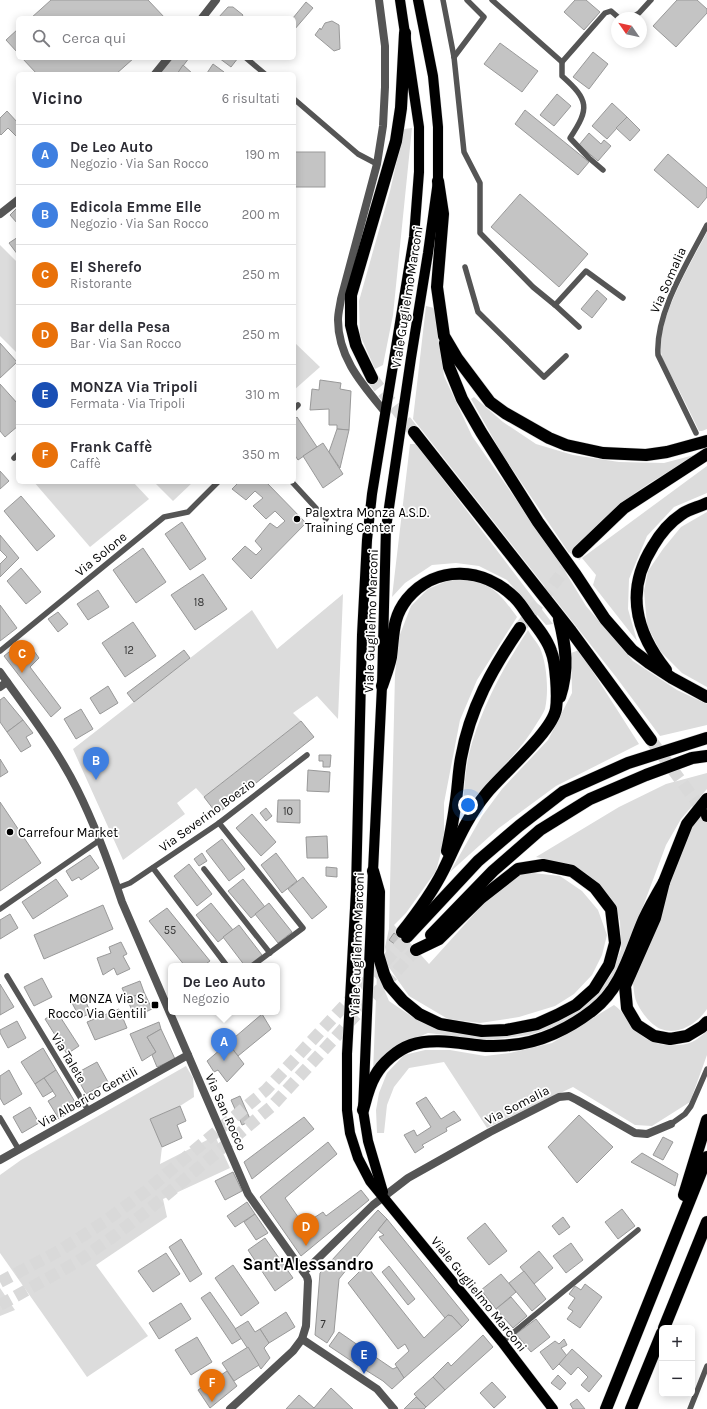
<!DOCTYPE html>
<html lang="it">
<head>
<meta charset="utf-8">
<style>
	body { margin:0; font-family:Karla,sans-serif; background:#f2f2f3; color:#2b2b33 }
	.controls { position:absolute; right:12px; bottom:12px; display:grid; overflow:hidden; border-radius:6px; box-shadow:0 2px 10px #0003 }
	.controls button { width:36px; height:36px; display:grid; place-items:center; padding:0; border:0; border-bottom:1px solid #e1e1e2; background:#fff; color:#2b2b33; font:20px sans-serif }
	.compass { position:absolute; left:611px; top:12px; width:36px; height:36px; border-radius:50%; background:#fff; box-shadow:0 2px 10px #0003; rotate:304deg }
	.you { position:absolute; left:468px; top:805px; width:14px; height:14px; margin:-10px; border:3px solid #fff; border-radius:50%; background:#1a73e8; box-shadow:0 0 0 6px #1a73e833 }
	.badge { display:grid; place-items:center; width:26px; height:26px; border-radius:50%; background:#1a73e8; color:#fff; font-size:13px; font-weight:700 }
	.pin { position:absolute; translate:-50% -33px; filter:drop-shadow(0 1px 2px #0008) }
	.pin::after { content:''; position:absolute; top:21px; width:14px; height:12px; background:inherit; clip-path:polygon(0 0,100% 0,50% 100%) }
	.popup { position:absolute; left:168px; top:963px; width:112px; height:52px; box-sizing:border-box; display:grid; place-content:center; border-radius:6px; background:#fff; filter:drop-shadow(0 1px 3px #0005); font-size:13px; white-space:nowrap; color:#7c7c81 }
	.popup b { font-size:15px; color:#2b2b33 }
	.popup::after { content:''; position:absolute; left:50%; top:100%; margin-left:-8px; border:8px solid transparent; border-top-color:#fff }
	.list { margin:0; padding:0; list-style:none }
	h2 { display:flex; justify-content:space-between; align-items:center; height:52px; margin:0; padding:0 16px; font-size:17px }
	h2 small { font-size:13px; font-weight:400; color:#7c7c81 }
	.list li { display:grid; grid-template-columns:26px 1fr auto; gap:12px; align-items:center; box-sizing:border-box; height:60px; padding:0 16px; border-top:1px solid #e1e1e2 }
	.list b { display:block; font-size:15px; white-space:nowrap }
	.list p { margin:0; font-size:13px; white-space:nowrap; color:#7c7c81 }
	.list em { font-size:13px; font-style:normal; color:#7c7c81 }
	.icon { flex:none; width:22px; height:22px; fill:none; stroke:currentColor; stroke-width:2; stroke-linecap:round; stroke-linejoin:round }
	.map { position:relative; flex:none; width:707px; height:1409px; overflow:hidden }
	.search { position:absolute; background:#fff; box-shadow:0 2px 10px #0003; left:16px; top:16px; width:280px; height:44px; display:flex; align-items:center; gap:10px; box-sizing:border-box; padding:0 14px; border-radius:6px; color:#7c7c81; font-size:15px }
	.panel { position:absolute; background:#fff; box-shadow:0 2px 10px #0003; left:16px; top:72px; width:280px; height:412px; border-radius:6px }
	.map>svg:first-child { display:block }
</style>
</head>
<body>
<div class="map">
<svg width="707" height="1409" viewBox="0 0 707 1409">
	<rect width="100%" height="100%" fill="#fff"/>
	<g fill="#dcdcdc">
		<path d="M412,128L393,315L383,365L375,369L360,335L359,301L390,191L404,129Z"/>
		<path d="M707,232V429L702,431H699C691,414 683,398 674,381C670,374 665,365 662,357C653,325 692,261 707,232Z"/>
		<path d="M0,245L18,263V354L0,336Z"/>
		<path d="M426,306L434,308L444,376L472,436L558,560L586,606L633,661L677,690L707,704V725L660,736L616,677L413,419Z"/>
		<path d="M294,342L320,367L294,390Z"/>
		<path d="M474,397L503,422L536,444L573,455L619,462L664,463L698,454C676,467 655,479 635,493C611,511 590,533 569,553L502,454L471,399Z"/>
		<path d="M410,444H416L553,624L546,625L507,580L479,566L456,563L432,565L405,583L392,597Z"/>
		<path d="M707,466V493L674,507L647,536L629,579L628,609L637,641L593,585L596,575L582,558Z"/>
		<path d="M34,482H133L149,499L90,547Z"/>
		<path d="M154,482H193L173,501Z"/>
		<path d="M707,512V687L682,673L660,651L647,625L644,591L648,571L663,549L681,527Z"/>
		<path d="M472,577C496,589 502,596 517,617L477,680L460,720L444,803V841L436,871L406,913L394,925L429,964L503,882L524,872L560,876L582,891L598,910L607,935L602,955L592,975L574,994L555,1006L519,1017L480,1023L448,1019L409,996L388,966L385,947L389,929L395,674L399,637L411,606L428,589L447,581Z"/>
		<path d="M343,594L338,719L317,696L293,713L301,721L204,797L196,788L177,803L185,814L123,860L73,749L252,610L277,649Z"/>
		<path d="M528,630C531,636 537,642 540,648C547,664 549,692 545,709C543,714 540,718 537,723C519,754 489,779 466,808L463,809C464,791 465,772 469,754C480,710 503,668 528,630Z"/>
		<path d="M579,650L639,744L556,786L499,828L450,872L482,816L502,789L548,740L572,693L571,653Z"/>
		<path d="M707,773V789L681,819L666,845L623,960L610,985L593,1004L563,1024L529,1035L489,1040L428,1033L397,1046L373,1073L377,972L389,1001L411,1016L429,1025L488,1035L590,1000L611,975L621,949L620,921L611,898L587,874L562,863L536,857L619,807L666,784Z"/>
		<path d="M700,814L707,823V1009C698,1023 678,1036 661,1029C652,1026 642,1013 638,1005C634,998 634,990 633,983L684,839Z"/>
		<path d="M614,1005C625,1013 631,1026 641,1035C653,1046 678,1048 692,1042C697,1040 702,1035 707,1031V1055L690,1102L652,1126L635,1125L573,1087L487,1128L444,1062L409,1068L394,1087L387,1105L384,1133H377L376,1110L379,1093L387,1073L404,1055L425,1050H450L485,1056L510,1053L552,1043Z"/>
		<path d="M186,1066L193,1078L194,1097L180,1106L150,1119L162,1147L160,1164L215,1136L230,1168L163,1199L167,1217L96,1265L148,1336L87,1377L0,1253V1175L21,1160Z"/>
		<path d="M0,1288L15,1310L0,1316Z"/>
	</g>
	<g fill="#c4c4c4" stroke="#999">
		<path d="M51,0H148L165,18H31Z"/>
		<path d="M575,0H586L600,12L584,30L564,12Z"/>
		<path d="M677,0H697L707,9V13L676,47L653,26Z"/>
		<path d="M306,2L313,8L294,30L293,18Z"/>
		<path d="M228,7H233L243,15L241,18H218Z"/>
		<path d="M332,21L339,25L340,49L334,51L315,35L320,28L321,30L325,23Z"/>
		<path d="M18,29V53L6,40Z"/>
		<path d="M500,43L538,71L522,92L484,64Z"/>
		<path d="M593,52L608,64L589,89L573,77Z"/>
		<path d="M22,58H134L116,74H37Z"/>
		<path d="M173,58H189L177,74H159Z"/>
		<path d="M219,58H238L231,67Z"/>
		<path d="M213,64L224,72L222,74L207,73Z"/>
		<path d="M183,65L193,74H177Z"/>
		<path d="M557,94L571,106L554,126L540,115Z"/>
		<path d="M612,103L627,117L607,139L592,126Z"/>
		<path d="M525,110L589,162L578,175L515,124Z"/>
		<path d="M7,111L18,123V134L16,136L8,128L1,135L0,134V118Z"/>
		<path d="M627,117L640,130L630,141L616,128Z"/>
		<path d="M589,133L601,144L604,140L611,146L598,161L579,145Z"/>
		<rect x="294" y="152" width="31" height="35"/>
		<path d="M668,154L707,188V197L698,208L654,170Z"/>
		<path d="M520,194L588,254L559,287L491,227Z"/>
		<path d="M18,207V224L10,215Z"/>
		<path d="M18,237V255L9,243Z"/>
		<path d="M597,290L607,299L592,318L581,309Z"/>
		<path d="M0,343L17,362L0,378Z"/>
		<path d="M320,380L341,383L340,389L351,391L349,430L337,429V425H329V409L310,410L312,389L319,390Z"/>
		<path d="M0,384L18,404V426L5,437L0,431Z"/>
		<path d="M297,417L317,447L298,460L294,454V420Z"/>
		<path d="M337,429L349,430L340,468L329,452Z"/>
		<path d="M323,443L343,474L323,488L303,456Z"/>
		<path d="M0,471L9,481L0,489Z"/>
		<path d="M239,482H266L306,523L251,579L232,559L245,546L256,555L262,549L255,541L270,523L277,528L285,521L275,511L266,519L253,506L263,498L255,491L246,500L232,489Z"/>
		<path d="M21,496L55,536L37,551L4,511Z"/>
		<path d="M182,522L206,559L190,570L165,534Z"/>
		<path d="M0,535L19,558L0,577V564L7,557L0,550Z"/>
		<path d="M143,548L166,582L136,603L113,570Z"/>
		<path d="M21,568L41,592L26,604L7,581Z"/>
		<path d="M203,574L227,609L195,630L171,595Z"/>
		<path d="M98,590L109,607L88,620L77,604Z"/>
		<path d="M0,605L17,628L0,641Z"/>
		<path d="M58,612L68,624L58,632L48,619Z"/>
		<path d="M133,622L156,656L125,677L102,643Z"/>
		<path d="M14,648L23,661L34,651L39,658L30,667L61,708L51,717L4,656Z"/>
		<path d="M184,650L190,658L134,702L127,693Z"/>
		<path d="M108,686L118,703L100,714L90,698Z"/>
		<path d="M4,697L23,720L7,732L0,722V700Z"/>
		<path d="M81,709L93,729L76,739L64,719Z"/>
		<path d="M23,720L33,733L26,737L31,746L21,752L7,732Z"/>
		<path d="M301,721L314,737L217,814L204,797Z"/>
		<path d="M319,755H331L330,767H323V761H319Z"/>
		<path d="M0,759L8,772L0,777Z"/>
		<path d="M308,770L330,772L329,792L307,791Z"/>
		<path d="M278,800H300V823L277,822Z"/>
		<path d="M0,802L41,863L0,891Z"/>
		<path d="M266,808L272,816L266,821L260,813Z"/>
		<path d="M252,814L276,842L261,856L236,828Z"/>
		<path d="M327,836L328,858H307L306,837Z"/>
		<path d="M222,839L245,869L229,881L206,851Z"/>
		<path d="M202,853L207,861L199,866L194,859Z"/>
		<path d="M276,853L297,881L282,893L261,865Z"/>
		<path d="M90,855L99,868L81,880L79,877L72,881L66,871Z"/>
		<path d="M189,864L212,894L197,906L174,876Z"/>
		<path d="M326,867L337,868V877L326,876Z"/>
		<path d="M303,877L327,907L312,919L288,889Z"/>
		<path d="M56,879L68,896L33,919L22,902Z"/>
		<path d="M243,879L265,907L251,918L228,891Z"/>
		<path d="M211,903L233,930L218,942L196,915Z"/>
		<path d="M269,903L292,932L278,943L255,914Z"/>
		<path d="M103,905L113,929L44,959L34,935Z"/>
		<path d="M167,908L210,961L203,966H185L149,921Z"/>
		<path d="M10,914L18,928L0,939V920Z"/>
		<path d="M239,925L262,955L248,966H245L223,937Z"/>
		<path d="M394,933L405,941L400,948L389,940Z"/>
		<path d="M121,942L127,954L123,956L130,969L117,975L114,968L103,975L97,958L111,953L109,947Z"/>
		<path d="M42,978L52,997L34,1006L24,987Z"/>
		<path d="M140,981L144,992L127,999L122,988Z"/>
		<path d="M0,984L14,1007L0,1015Z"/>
		<path d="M144,992L152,1009L135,1017L127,999Z"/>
		<path d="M84,998L91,1013L80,1018L72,1003Z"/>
		<path d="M119,1009L127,1028L95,1040L87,1022Z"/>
		<path d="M57,1012L79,1046L67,1054L45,1019Z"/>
		<path d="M262,1014L271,1029L238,1056L228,1043Z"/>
		<path d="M17,1021L26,1038L8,1048L0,1033V1030Z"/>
		<path d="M159,1022L161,1029L147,1037L156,1052L142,1061L130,1034Z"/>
		<path d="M161,1029L175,1059L157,1067L152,1055L156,1052L147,1037Z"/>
		<path d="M228,1043L244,1064L227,1082L218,1070L214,1072L207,1061Z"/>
		<path d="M43,1048L56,1070L35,1084L21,1062Z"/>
		<path d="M97,1062L108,1082L86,1094L75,1074Z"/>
		<path d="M9,1070L22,1094L4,1105L0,1098V1076Z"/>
		<path d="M56,1070L78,1107L59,1119L48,1101L56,1096L44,1078Z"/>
		<path d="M44,1078L53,1091L43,1097L35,1084Z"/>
		<path d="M240,1096L251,1121L242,1125L231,1100Z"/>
		<path d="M426,1097L441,1119L454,1111L461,1120L446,1128L447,1131L422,1145L424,1147L415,1153L404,1135L414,1130L417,1136L431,1127L416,1103Z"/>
		<path d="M180,1106L186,1121L177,1125L182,1138L162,1147L150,1119Z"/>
		<path d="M30,1107L39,1123L22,1133L13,1117Z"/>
		<path d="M579,1115L613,1147L577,1183L548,1147Z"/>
		<path d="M304,1117L314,1129L252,1179L244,1162Z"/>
		<path d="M663,1137L673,1142L663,1160L653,1155Z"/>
		<path d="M328,1142L337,1154L285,1198L307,1230L316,1224L312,1219L323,1212L326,1216L361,1190L369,1200L301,1256L260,1197Z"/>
		<path d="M642,1153L678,1174L675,1186L631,1162Z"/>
		<path d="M233,1172L242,1191L225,1200L215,1181Z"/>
		<path d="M247,1202L255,1214L235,1227L227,1216Z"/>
		<path d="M622,1209L635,1226L618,1239L605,1222Z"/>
		<path d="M378,1210L387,1219L339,1279L334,1332L327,1343L315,1335L320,1273Z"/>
		<path d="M255,1214L268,1233L256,1240L244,1222Z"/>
		<path d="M563,1217L570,1227L559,1235L552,1226Z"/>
		<path d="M387,1219L469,1320L462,1327L452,1316L448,1315L445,1318L379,1237L384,1235L378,1230Z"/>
		<path d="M485,1223L507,1251L489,1265L467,1238Z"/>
		<path d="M265,1238L293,1278L275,1291L248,1250Z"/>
		<path d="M181,1239L202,1274L190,1282L169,1247Z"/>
		<path d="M571,1243L583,1260L566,1273L553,1256Z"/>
		<path d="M539,1251L553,1268L534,1284L520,1267Z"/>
		<path d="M166,1253L180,1274L153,1292L138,1271Z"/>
		<path d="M233,1265L259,1303L241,1316L215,1278Z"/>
		<path d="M366,1265L424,1338L448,1315L452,1316L462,1327L404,1378L395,1364L409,1351L405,1344L398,1349L348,1283Z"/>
		<path d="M389,1266L415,1299L408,1305L382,1272Z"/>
		<path d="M524,1271L546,1299L532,1311L509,1283Z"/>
		<path d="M501,1274L516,1292L496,1309L481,1290Z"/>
		<path d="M585,1284L602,1297L580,1328L567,1319L573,1311L568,1308L575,1298L569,1294L575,1286L581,1290Z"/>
		<path d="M210,1292L242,1338L232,1344L201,1298Z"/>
		<path d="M511,1297L527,1316L513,1328L496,1309Z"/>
		<path d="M181,1303L191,1319L159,1339L149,1323Z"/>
		<path d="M286,1312L295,1327L269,1343L260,1329Z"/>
		<path d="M536,1319L550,1337L531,1352L516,1334Z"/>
		<path d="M248,1321L255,1332L260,1329L269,1343L264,1348L270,1358L261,1369L235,1329Z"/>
		<path d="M339,1332L365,1350L356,1364L329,1346Z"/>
		<path d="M483,1335L493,1347L445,1390L433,1377L448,1362L451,1366Z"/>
		<path d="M197,1337L212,1362L191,1375L175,1350Z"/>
		<path d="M564,1339L567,1345L561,1348L567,1356L553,1370L540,1352L555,1341L559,1344Z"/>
		<path d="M248,1347L259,1365L234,1381L222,1363Z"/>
		<path d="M572,1349L602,1376L589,1392L581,1385L588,1377L578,1367L571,1375L559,1364Z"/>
		<path d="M365,1350L393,1369L397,1367L404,1378L392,1389L383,1381L356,1364Z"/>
		<path d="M227,1371L237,1386L210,1408L198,1390Z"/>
		<path d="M558,1375L566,1383L560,1390L551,1383Z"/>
		<path d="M433,1377L445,1390L426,1407L414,1394Z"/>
		<path d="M492,1382L506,1397L494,1408L480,1393Z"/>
		<path d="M331,1388L353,1409H286L299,1395L314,1408Z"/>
		<path d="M416,1397L426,1407L424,1409H404Z"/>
		<path d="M577,1399L585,1409H573L570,1404Z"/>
	</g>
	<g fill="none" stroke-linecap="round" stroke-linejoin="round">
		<g stroke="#d9d9d9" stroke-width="12" stroke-dasharray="12 6" stroke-linecap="butt">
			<path d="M372,378L414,432"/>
			<path d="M520,628L578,552"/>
			<path d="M651,740L706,815"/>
			<path d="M0,1282L59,1251L104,1222L146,1191L266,1090L407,938"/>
			<path d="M0,1305L77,1262L114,1236L147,1211L272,1106L416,950"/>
		</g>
		<g stroke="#dbdbdb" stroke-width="11">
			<g id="primary">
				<path d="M400,0L419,127V172L414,237L372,494L367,540L362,635L356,890L347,1054V1110L350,1133L358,1158L370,1181L502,1342L553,1409"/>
				<path d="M383,1192L368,1141L363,1110L373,871L382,686L386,528L411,358L428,253L438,181V127L433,76L418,0"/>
			</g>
		</g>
		<g stroke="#dbdbdb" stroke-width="13">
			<g id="highway">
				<path d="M438,181L443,214L437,287L444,336L457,358L490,402L505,413L549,438L566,445L603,453L646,455L667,452L707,441"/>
				<path d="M445,343L449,367L462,399L481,432L538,522L576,575L605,619L632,650L649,663L672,678L707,697"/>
				<path d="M372,378L356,345L351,325V295L396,141L401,108L405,33"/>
				<path d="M414,432L571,631L651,740"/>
				<path d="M578,552L624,508L707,454"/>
				<path d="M559,619C566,647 569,669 560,697"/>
				<path d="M666,670C635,631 625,590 653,546C660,534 670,522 682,514C689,509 699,507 707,503"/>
				<path d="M382,686C385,677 389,667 391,657C394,634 392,618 407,599C436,564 484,567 515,598C521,604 525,611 530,618C538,628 547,639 551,651C556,663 558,696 556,709C552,732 502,774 486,794C467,817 456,844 443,871C432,893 417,913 402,932"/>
				<path d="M707,799L687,824L664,882L655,918L625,986L627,1008L637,1025L654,1036L670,1039L687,1036L702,1027L707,1022"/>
				<path d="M707,815V816"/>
				<path d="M447,851C450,836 453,821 455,806C458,790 458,774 461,758C470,708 492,669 520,628"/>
				<path d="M373,871L379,892L378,954L384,974L389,985L403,1001L419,1014L440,1024L482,1031L506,1030L537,1024L557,1015L576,1005L594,989L609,965L615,943L611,909L595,888L572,871L543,865L518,869L481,898L439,939L416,950"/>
				<path d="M431,935L493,871L540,830L590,799L646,775L692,758L707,756"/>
				<path d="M407,937L478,861L519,826L563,792L628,763L707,738"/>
				<path d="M363,1110C366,1099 369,1086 375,1076C382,1063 397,1050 411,1045C434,1037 462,1044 486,1046C494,1046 502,1046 510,1045C540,1043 570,1028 593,1010C622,988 630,951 644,919C650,906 657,894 664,882"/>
				<path d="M684,1195L707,1120"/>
				<path d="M664,1328L707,1222"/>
				<path d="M606,1409L707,1157"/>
				<path d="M631,1409L662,1333"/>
			</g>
		</g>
		<g stroke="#555" stroke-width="5.5">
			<path d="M443,0L454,57L464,152L480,183V233L533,287L555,305L586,271L623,298"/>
			<path d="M492,0L562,62"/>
			<path d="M631,18L639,13L651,0"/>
			<path d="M454,57L484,17L467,0"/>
			<path d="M246,58L265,74"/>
			<path d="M294,99L358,154L377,164"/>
			<path d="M603,170L589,158L570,138C590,108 589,100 562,76V62L605,13L611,11L619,18"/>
			<path d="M465,267L478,312L544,377L566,356"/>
			<path d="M555,305L579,327"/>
			<path d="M294,409L298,405"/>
			<path d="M696,433L658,355C655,313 688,262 707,225"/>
			<path d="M14,458L18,454"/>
			<path d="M292,482L326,519"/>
			<path d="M0,651L164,517L188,512L218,482"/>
			<path d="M219,823L303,928L252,966"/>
			<path d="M153,868L227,966"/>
			<path d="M204,869L270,953"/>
			<path d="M117,888L130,883L219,823L307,755"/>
			<path d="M0,909L100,840"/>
			<path d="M7,976L88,1110"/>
			<path d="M0,1118L19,1150"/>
			<path d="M671,1124L685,1114L691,1106L707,1069"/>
			<path d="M502,1342L638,1230"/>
			<path d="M690,1409L707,1366"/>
		</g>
		<g stroke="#555" stroke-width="8">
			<path d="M379,0L385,46V87L383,126L377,164L341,299C340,306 338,313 338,320C338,358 363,385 385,412"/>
			<path d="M202,18L216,0"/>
			<path d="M155,74L168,58"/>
			<path d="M0,214L18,200"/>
			<path d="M0,672C27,710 56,747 77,789C95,825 109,863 122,902L248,1194L307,1277L308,1281L306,1326L302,1339L293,1351L230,1409"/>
			<path d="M0,687L7,682"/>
			<path d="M0,1160L188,1055"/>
			<path d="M304,1272L373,1205L408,1178L490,1132L559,1097L569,1096L577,1100L635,1133L647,1134L671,1124"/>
			<path d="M302,1339L377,1389L394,1409"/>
		</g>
		<use href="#primary" stroke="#000" stroke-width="10"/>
		<use href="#highway" stroke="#000" stroke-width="12"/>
	</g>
	<g fill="#000" stroke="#fff" stroke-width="1.5">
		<circle cx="297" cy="519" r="4"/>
		<circle cx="10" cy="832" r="4"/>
		<rect x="151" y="1001" width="8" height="8" rx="2"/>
	</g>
	<g text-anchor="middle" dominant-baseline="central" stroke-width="3.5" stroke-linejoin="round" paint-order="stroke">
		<g font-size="11" fill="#313131">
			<text x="199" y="602">18</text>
			<text x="129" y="650">12</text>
			<text x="288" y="811">10</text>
			<text x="170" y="930">55</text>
			<text x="323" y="1324">7</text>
		</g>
		<g font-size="13" fill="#000" stroke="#fff">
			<text transform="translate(668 280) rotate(-66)">Via Somalia</text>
			<text transform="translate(407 297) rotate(-81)">Viale Guglielmo Marconi</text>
			<text transform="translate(101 554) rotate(-39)">Via Solone</text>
			<text transform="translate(371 621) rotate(-88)">Viale Guglielmo Marconi</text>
			<text transform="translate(207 815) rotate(-36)">Via Severino Boezio</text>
			<text transform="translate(357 944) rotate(-88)">Viale Guglielmo Marconi</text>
			<text transform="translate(69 1058) rotate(59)">Via Talete</text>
			<text transform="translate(88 1097) rotate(-29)">Via Alberico Gentili</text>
			<text transform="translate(517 1105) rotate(-27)">Via Somalia</text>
			<text transform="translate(226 1112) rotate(66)">Via San Rocco</text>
			<text transform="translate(479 1294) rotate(51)">Viale Guglielmo Marconi</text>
		</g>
		<g font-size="13" fill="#000" stroke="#fff" text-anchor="start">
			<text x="305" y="512">Palextra Monza A.S.D.<tspan x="305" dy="15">Training Center</tspan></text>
			<text x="18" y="832">Carrefour Market</text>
			<text x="147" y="998" text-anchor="end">MONZA Via S.<tspan x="147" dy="15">Rocco Via Gentili</tspan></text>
		</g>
		<g font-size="17" font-weight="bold" fill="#000" stroke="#fff">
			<text x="308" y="1264">Sant'Alessandro</text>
		</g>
	</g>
</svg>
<div class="controls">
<button>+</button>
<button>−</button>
</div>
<svg class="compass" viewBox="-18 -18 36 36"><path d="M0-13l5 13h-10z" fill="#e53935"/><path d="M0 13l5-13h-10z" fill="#7c7c81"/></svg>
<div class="you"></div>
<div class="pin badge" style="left:224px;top:1061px;background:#3f7fe0">A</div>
<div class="popup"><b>De Leo Auto</b>Negozio</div>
<div class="pin badge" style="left:96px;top:780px;background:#3f7fe0">B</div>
<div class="pin badge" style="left:22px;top:673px;background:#e8710a">C</div>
<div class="pin badge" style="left:306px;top:1246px;background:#e8710a">D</div>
<div class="pin badge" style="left:364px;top:1374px;background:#1a4fb4">E</div>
<div class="pin badge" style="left:212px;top:1402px;background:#e8710a">F</div>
<div class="search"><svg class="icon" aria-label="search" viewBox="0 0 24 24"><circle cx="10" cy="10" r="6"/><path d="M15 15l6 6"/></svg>Cerca qui</div>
<section class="panel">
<h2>Vicino<small>6 risultati</small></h2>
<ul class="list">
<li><span class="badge" style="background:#3f7fe0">A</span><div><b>De Leo Auto</b><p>Negozio · Via San Rocco</p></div><em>190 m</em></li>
<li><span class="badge" style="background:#3f7fe0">B</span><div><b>Edicola Emme Elle</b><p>Negozio · Via San Rocco</p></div><em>200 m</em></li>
<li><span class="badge" style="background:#e8710a">C</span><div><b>El Sherefo</b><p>Ristorante</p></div><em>250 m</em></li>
<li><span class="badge" style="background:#e8710a">D</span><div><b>Bar della Pesa</b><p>Bar · Via San Rocco</p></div><em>250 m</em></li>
<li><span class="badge" style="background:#1a4fb4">E</span><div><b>MONZA Via Tripoli</b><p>Fermata · Via Tripoli</p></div><em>310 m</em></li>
<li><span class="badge" style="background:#e8710a">F</span><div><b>Frank Caffè</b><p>Caffè</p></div><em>350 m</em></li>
</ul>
</section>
</div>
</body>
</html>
